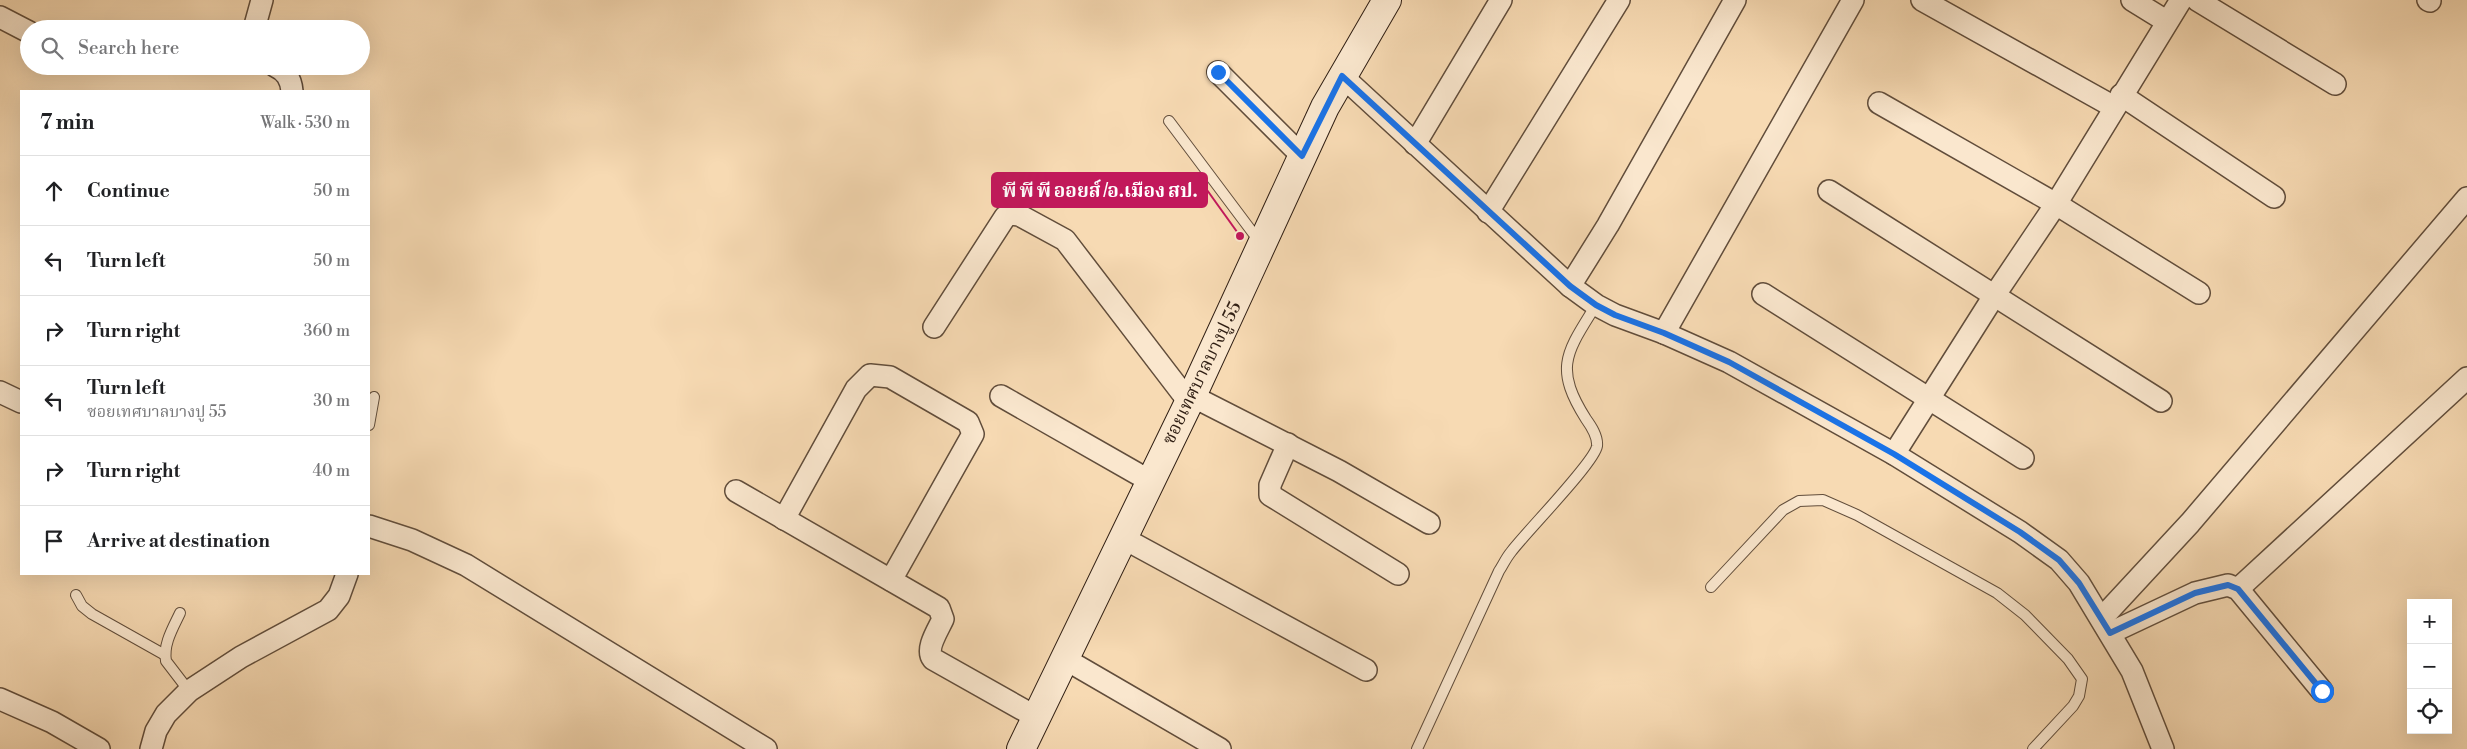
<!DOCTYPE html>
<html lang="en">
<head>
<meta charset="utf-8">
<style>
	body { margin:0; font-family:"Libre Bodoni","Noto Serif Thai",serif; background:#f6f6f6; color:#202124 }
	.controls { position:absolute; right:15px; bottom:15px; display:grid; overflow:hidden; border-radius:0px; box-shadow:0 5px 20px #0002 }
	.controls button { width:45px; height:45px; display:grid; place-items:center; padding:0; border:0; border-bottom:1px solid #e0e0e0; background:#fff; color:#202124; font:25px sans-serif }
	.stop { position:absolute; width:15px; height:15px; margin:-11px; border:4px solid #1a73e8; border-radius:50%; background:#fff }
	.stop.end { background:#1a73e8; border-color:#fff; box-shadow:0 1px 5px #0008 }
	.list { margin:0; padding:0; list-style:none }
	h2 { display:flex; justify-content:space-between; align-items:center; height:65px; margin:0; padding:0 20px; font-size:21px }
	h2 small { font-size:16px; font-weight:400; color:#757577 }
	.list li { display:grid; grid-template-columns:32px 1fr auto; gap:15px; align-items:center; box-sizing:border-box; height:70px; padding:0 20px; border-top:1px solid #e0e0e0 }
	.list b { display:block; font-size:19px; white-space:nowrap }
	.list p { margin:0; font-size:16px; white-space:nowrap; color:#757577 }
	.list em { font-size:16px; font-style:normal; color:#757577 }
	.icon { flex:none; width:28px; height:28px; fill:none; stroke:currentColor; stroke-width:2; stroke-linecap:round; stroke-linejoin:round }
	.map { position:relative; flex:none; width:2467px; height:749px; overflow:hidden }
	.search { position:absolute; background:#fff; box-shadow:0 5px 20px #0002; left:20px; top:20px; width:350px; height:55px; display:flex; align-items:center; gap:12px; box-sizing:border-box; padding:0 18px; border-radius:28px; color:#757577; font-size:19px }
	.panel { position:absolute; background:#fff; box-shadow:0 5px 20px #0002; left:20px; top:90px; width:350px; height:485px; border-radius:0px }
	.map>svg:first-child { display:block }
</style>
</head>
<body>
<div class="map">
<svg width="2467" height="749" viewBox="0 0 2467 749">
	<rect width="100%" height="100%" fill="#f7dab3"/>
	<filter id="stains"><feTurbulence type="fractalNoise" baseFrequency=".004" numOctaves="4"/><feColorMatrix values="0 0 0 0 .2 0 0 0 0 .09 0 0 0 0 .02 0 0 0 .5 -.17"/></filter>
	<radialGradient id="worn" r=".72"><stop offset=".6" stop-color="#630" stop-opacity="0"/><stop offset="1" stop-color="#630" stop-opacity=".3"/></radialGradient>
	<g fill="none" stroke-linecap="round" stroke-linejoin="round">
		<g stroke="#614d3b" stroke-width="12">
			<g id="lane">
				<path d="M1169,121L1259,241"/>
				<path d="M369,425L374,397"/>
				<path d="M1711,587L1783,510L1799,501L1823,500L1857,515L1997,593L2025,615L2068,659L2082,679L2079,696L2073,706L2033,749"/>
				<path d="M76,595L82,606L92,614L165,655"/>
				<path d="M180,613C173,628 163,644 166,661L189,691"/>
				<path d="M1417,749L1499,571C1503,565 1506,558 1511,552C1525,533 1595,462 1597,446C1598,436 1591,426 1586,419C1553,367 1567,352 1596,305"/>
			</g>
		</g>
		<g stroke="#614d3b" stroke-width="24">
			<g id="street">
				<path d="M1922,0L2114,107"/>
				<path d="M2132,0L2166,21"/>
				<path d="M2197,0L2335,84"/>
				<path d="M2428,0L2430,1"/>
				<path d="M0,17L29,32"/>
				<path d="M254,29L262,0"/>
				<path d="M275,66C286,71 291,79 292,91"/>
				<path d="M1218,72L1302,156"/>
				<path d="M1342,76L1570,286L1596,305L1615,315L1664,333L1729,362L1894,454L2020,532L2059,560L2079,583L2132,671L2163,749"/>
				<path d="M2121,95L2274,197"/>
				<path d="M1879,103L2056,204L2199,293"/>
				<path d="M1415,144L1501,0"/>
				<path d="M1829,191L2161,401"/>
				<path d="M1488,212L1619,0"/>
				<path d="M1570,286L1608,225L1735,0"/>
				<path d="M1763,294L2023,458"/>
				<path d="M934,327L1005,217L1011,214L1019,215L1065,240L1189,402"/>
				<path d="M1664,333L1853,0"/>
				<path d="M0,392L21,402"/>
				<path d="M1001,396L1150,481"/>
				<path d="M1192,396L1339,471L1429,523"/>
				<path d="M1288,444L1270,485V495L1398,574"/>
				<path d="M1894,454L1994,296L2056,204L2181,0"/>
				<path d="M736,491L939,608L943,619C938,630 925,649 933,659L1036,717"/>
				<path d="M784,519L856,389L870,375L890,377L968,422L973,434L891,580"/>
				<path d="M369,526L412,540L466,565L766,749"/>
				<path d="M1123,538L1366,670"/>
				<path d="M2238,589L2467,378"/>
				<path d="M2102,618L2190,523L2467,198"/>
				<path d="M2110,633L2195,593L2228,585L2238,589L2322,691"/>
				<path d="M1065,659L1220,749"/>
				<path d="M0,699L52,722L99,749"/>
				<path d="M151,749L156,731L166,714L189,691L241,657L328,610L339,596L347,574"/>
			</g>
		</g>
		<g stroke="#2f1e13" stroke-width="30">
			<path id="secondary" d="M1021,749L1192,396L1325,107L1387,0"/>
		</g>
		<use href="#lane" stroke="#fae7ce" stroke-width="10"/>
		<use href="#street" stroke="#fae7ce" stroke-width="21"/>
		<use href="#secondary" stroke="#fae7ce" stroke-width="28"/>
	</g>
	<g fill="none" stroke-linecap="round" stroke-linejoin="round">
		<path stroke="#1a73e8" stroke-width="6" d="M1218,72L1302,156L1342,76L1570,286L1596,305L1615,315L1664,333L1729,362L1894,454L2020,532L2059,560L2079,583L2110,633L2195,593L2228,585L2238,589L2322,691"/>
	</g>
	<g text-anchor="middle" dominant-baseline="central" stroke-width="4.5" stroke-linejoin="round" paint-order="stroke">
		<g font-size="18" fill="#2f1e13" stroke="#fae7ce">
			<text transform="translate(1202 373) rotate(-64)">ซอยเทศบาลบางปู 55</text>
		</g>
	</g>
	<path fill="none" stroke="#c2185b" stroke-width="2" d="M1240 236L1207 190"/>
	<circle fill="#c2185b" stroke="#fae7ce" stroke-width="2" cx="1240" cy="236" r="5"/>
	<rect fill="#c2185b" stroke="#c2185b" stroke-width="2" x="992" y="173" width="215" height="34" rx="5"/>
	<g font-size="19" text-anchor="middle" font-weight="bold" fill="#fff">
		<text x="1100" y="197">พี พี พี ออยส์ /อ.เมือง สป.</text>
	</g>
	<rect width="100%" height="100%" filter="url(#stains)"/>
	<rect width="100%" height="100%" fill="url(#worn)"/>
</svg>
<div class="controls">
<button>+</button>
<button>−</button>
<button><svg class="icon" aria-label="locate" viewBox="0 0 24 24"><circle cx="12" cy="12" r="6"/><path d="M12 2v4M12 18v4M2 12h4M18 12h4"/></svg></button>
</div>
<div class="stop" style="left:2322px;top:691px"></div>
<div class="stop end" style="left:1218px;top:72px"></div>
<div class="search"><svg class="icon" aria-label="search" viewBox="0 0 24 24"><circle cx="10" cy="10" r="6"/><path d="M15 15l6 6"/></svg>Search here</div>
<section class="panel">
<h2>7 min<small>Walk · 530 m</small></h2>
<ul class="list">
<li><svg class="icon" aria-label="ahead" viewBox="0 0 24 24"><path d="M12 20V5M6 11l6-6 6 6"/></svg><div><b>Continue</b></div><em>50 m</em></li>
<li><svg class="icon" aria-label="left" viewBox="0 0 24 24"><path d="M17 20v-9H6M10 6l-5 5 5 5"/></svg><div><b>Turn left</b></div><em>50 m</em></li>
<li><svg class="icon" aria-label="right" viewBox="0 0 24 24"><path d="M7 20v-9h11M14 6l5 5-5 5"/></svg><div><b>Turn right</b></div><em>360 m</em></li>
<li><svg class="icon" aria-label="left" viewBox="0 0 24 24"><path d="M17 20v-9H6M10 6l-5 5 5 5"/></svg><div><b>Turn left</b><p>ซอยเทศบาลบางปู 55</p></div><em>30 m</em></li>
<li><svg class="icon" aria-label="right" viewBox="0 0 24 24"><path d="M7 20v-9h11M14 6l5 5-5 5"/></svg><div><b>Turn right</b></div><em>40 m</em></li>
<li><svg class="icon" aria-label="arrive" viewBox="0 0 24 24"><path d="M6 21V4h12l-3 4 3 4H6"/></svg><div><b>Arrive at destination</b></div></li>
</ul>
</section>
</div>
</body>
</html>
